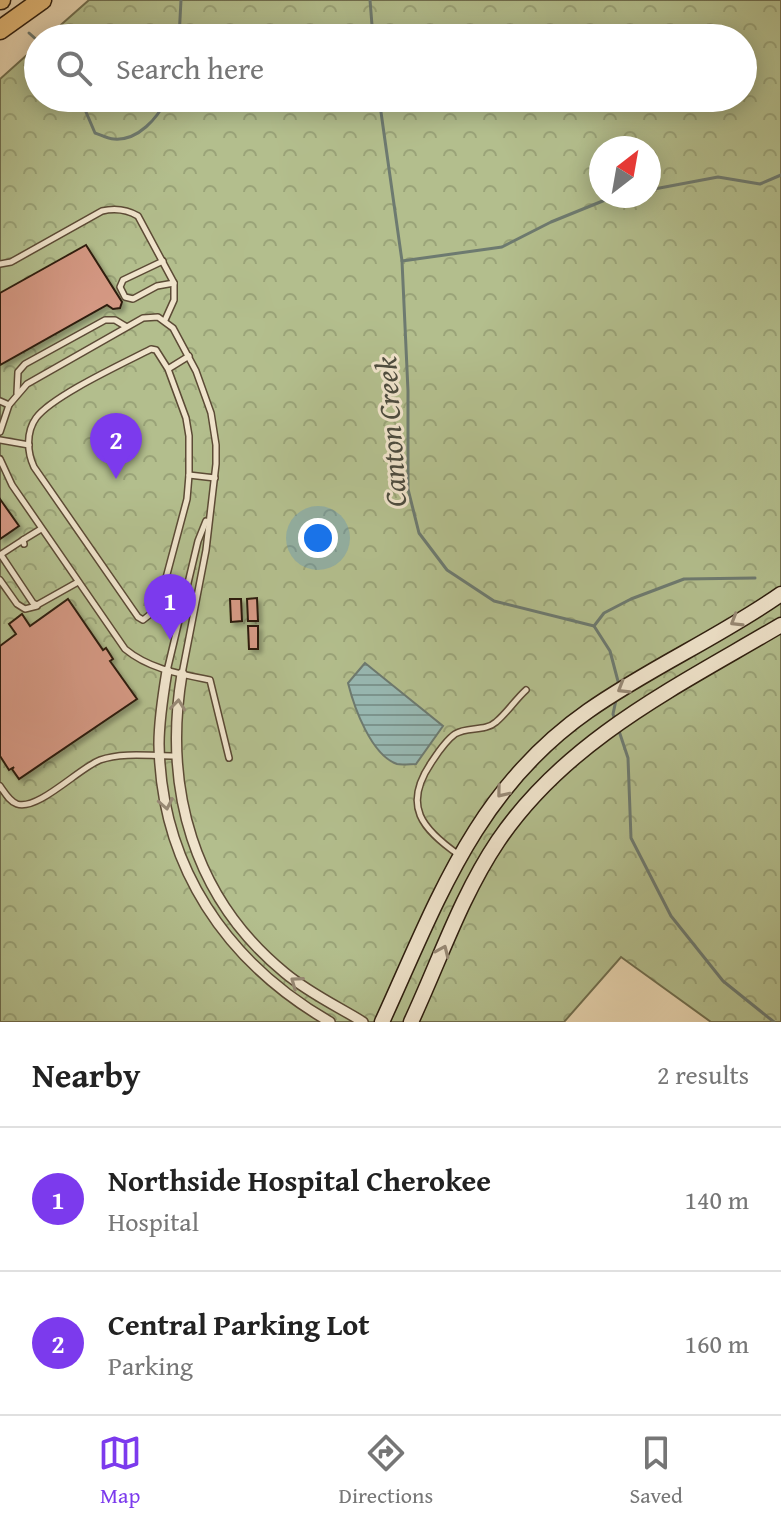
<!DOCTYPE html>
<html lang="en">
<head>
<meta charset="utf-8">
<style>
	body { margin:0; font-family:"Gentium Book Plus",serif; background:#f6f6f6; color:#222 }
	.compass { position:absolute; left:589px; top:136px; width:72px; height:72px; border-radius:50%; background:#fff; box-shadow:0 4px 20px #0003; rotate:31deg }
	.you { position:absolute; left:318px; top:538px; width:28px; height:28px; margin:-20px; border:6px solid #fff; border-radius:50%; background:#1a73e8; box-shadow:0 0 0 12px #1a73e833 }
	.badge { display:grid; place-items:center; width:52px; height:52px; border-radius:50%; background:#7c3aed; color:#fff; font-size:26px; font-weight:700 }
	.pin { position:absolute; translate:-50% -66px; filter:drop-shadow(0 2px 4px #0008) }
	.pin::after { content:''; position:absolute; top:42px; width:28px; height:24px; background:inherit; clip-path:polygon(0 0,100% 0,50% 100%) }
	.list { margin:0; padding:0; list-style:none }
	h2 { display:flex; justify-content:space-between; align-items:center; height:104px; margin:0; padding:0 32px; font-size:34px }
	h2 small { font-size:26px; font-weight:400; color:#767676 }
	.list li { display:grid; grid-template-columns:52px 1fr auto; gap:24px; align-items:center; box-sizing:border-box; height:144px; padding:0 32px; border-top:2px solid #e0e0e0 }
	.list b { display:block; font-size:30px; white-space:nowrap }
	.list p { margin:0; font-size:26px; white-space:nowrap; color:#767676 }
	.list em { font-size:26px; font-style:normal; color:#767676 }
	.icon { flex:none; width:44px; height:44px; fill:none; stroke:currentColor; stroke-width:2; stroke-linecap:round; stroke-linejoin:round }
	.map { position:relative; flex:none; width:781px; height:1022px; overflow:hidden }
	.search { position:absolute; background:#fff; box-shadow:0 4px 20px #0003; left:24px; right:24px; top:24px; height:88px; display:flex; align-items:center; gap:20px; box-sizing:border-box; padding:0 28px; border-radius:44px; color:#767676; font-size:30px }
	.sheet { height:392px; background:#fff }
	nav { display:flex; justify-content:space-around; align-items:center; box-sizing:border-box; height:112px; border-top:2px solid #e0e0e0; background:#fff; font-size:22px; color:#767676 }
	nav a { display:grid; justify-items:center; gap:4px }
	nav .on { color:#7c3aed }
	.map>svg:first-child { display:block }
</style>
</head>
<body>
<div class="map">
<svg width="781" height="1022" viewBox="0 0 781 1022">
	<defs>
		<pattern id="forest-crowns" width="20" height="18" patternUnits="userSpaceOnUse" patternTransform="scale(2)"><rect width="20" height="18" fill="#b3be8d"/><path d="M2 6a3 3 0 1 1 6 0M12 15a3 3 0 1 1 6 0" fill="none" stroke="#9aa378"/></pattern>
		<pattern id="water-rules" width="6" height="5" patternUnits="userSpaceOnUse" patternTransform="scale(2)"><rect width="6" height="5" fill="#98b8b2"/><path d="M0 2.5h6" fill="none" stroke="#7c958f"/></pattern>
		<filter id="shadow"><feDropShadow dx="3.5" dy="3.5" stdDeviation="2" flood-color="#0004"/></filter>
	</defs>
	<rect width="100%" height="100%" fill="#e8d5b0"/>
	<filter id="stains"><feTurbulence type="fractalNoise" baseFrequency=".0025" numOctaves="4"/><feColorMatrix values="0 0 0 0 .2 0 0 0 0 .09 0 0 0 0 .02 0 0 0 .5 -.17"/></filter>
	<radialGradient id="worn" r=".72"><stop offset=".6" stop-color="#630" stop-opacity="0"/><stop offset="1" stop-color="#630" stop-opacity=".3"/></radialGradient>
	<path fill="url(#forest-crowns)" stroke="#706e4e" stroke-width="2" fill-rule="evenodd" d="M89,0H781V1022H711L621,957L564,1022H0V79L38,45V98H743V38H46ZM601,148H649V196H601Z"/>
	<path fill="url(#water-rules)" stroke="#6d7a70" stroke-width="2" d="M365,663L443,726L416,764C411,764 401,765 397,764C371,755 354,707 348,683Z"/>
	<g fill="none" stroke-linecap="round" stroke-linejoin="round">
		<g stroke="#6d7a70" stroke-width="3">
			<path d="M370,0L373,38"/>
			<path d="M29,33L38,41"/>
			<path d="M179,38L181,0"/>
			<path d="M80,98L95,133C101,135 108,139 114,139C138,141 158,118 167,98"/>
			<path d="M379,98L402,261L408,391V489L419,533L447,570L494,601L594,626L610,651L619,685"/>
			<path d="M649,190L718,177L760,184L781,175"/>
			<path d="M402,261L502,247L551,222L615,196"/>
			<path d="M594,626L604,613L631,599L684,579L755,578"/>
			<path d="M615,720L613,714L616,700"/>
			<path d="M619,731L628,758L631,838L671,916L723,981L774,1022"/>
		</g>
	</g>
	<g fill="#d49883" stroke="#2d1d0e" stroke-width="2" filter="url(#shadow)">
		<path d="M86,245L122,302L120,308L113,309L107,305L0,365V293Z"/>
		<path d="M0,499L19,526L0,539Z"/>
		<path d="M257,598L258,621H248L247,599Z"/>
		<path d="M68,599L103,650L106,648L113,659L110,661L137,699L19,779L12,769L14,767L9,770L0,756V646L16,634L9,624L22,614L30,626Z"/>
		<path d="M230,599H241L242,621L231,622Z"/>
		<path d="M248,626H258V649H249Z"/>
	</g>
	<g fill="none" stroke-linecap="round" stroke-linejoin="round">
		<g stroke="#5c4b36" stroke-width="8">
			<g id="lane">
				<path d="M163,261L123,280L120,287L125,297L133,299L157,286L174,283"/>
				<path d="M0,264L11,262L102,211C115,208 126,209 138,216L174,283V300L165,320"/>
				<path d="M168,369L156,350L151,349C124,363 52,396 36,418C26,432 27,452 34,467L138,617L143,620L158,608L187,499L189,475V436L186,418L168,369L189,356"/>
				<path d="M17,393L18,372L25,364L105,320H115L125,326"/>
				<path d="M0,401L9,405"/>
				<path d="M0,432L9,405L27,384L143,318L158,317L173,328L196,371L211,413L216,445V464L206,550L182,674"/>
				<path d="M0,440L29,445"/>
				<path d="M0,459L12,485L125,649C149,669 180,674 210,680L229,758"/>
				<path d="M189,475L215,478"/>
				<path d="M24,544L23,540L41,529"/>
				<path d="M0,555L23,540"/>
				<path d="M1,555L33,603L37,605L78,582"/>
				<path d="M0,580L17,604L25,609L37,606"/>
				<path d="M167,671L198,541L206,521"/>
				<path d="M0,786C5,793 9,801 17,804C38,811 79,768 100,760C122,752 152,756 175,756"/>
				<path d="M459,855C422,829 402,806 431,763C437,754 445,741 455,734C467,726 485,732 496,722C507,713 515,700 526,690"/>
			</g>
		</g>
		<g stroke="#5c4b36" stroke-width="12">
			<g id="street">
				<path d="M167,671C163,695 159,719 159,744C161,866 226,962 330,1022"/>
				<path d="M182,674C163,788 193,898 285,973C309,993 337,1006 363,1022"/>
			</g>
		</g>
		<g stroke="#2d1d0e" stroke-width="17">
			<g id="secondary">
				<path d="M382,1022C437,902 475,790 588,711C649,668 720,637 781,594"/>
				<path d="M411,1022C439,962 461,896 498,841C567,739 678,686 781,625"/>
			</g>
		</g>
		<g stroke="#2d1d0e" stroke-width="21">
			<g id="highway">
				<path d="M0,0H1"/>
				<path d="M0,30L42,0"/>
			</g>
		</g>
		<use href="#lane" stroke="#f0e4cc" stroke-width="5"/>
		<use href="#street" stroke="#f0e4cc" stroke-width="9"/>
		<use href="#secondary" stroke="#f0e4cc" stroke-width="14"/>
		<use href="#highway" stroke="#e4ba78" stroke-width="18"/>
	</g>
	<defs><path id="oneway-chevron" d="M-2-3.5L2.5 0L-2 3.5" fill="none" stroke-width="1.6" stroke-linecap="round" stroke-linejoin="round" transform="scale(2)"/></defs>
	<g stroke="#988a76">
		<use href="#oneway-chevron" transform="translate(736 621) rotate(149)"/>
		<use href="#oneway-chevron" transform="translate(623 688) rotate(149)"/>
		<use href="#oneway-chevron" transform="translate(178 705) rotate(-84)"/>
		<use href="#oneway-chevron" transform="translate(502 792) rotate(129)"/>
		<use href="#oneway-chevron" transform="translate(166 804) rotate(79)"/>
		<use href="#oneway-chevron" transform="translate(443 951) rotate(-66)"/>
		<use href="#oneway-chevron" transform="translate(296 982) rotate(-144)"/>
	</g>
	<g text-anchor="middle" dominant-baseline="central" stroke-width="6" stroke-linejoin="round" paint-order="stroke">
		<g font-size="30" font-style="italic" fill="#4d4c3f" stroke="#f0e4cc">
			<text transform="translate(390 432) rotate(-94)">Canton Creek</text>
		</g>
	</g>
	<rect width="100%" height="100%" filter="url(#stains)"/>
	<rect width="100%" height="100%" fill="url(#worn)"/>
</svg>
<svg class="compass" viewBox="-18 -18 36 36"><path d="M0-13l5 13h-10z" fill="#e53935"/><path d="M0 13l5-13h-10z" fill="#767676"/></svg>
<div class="you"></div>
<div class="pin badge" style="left:170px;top:640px">1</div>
<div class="pin badge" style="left:116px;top:479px">2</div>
<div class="search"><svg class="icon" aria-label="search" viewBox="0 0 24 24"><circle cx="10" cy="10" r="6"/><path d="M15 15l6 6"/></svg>Search here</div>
</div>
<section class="sheet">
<h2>Nearby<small>2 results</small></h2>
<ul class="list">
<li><span class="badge">1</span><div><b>Northside Hospital Cherokee</b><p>Hospital</p></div><em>140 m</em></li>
<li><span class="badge">2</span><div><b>Central Parking Lot</b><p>Parking</p></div><em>160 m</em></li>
</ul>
</section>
<nav>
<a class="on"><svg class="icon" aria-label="map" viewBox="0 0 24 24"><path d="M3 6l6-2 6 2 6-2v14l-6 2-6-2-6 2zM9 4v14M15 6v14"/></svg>Map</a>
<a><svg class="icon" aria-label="directions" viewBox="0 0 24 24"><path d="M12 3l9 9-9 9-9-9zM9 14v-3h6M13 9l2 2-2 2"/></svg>Directions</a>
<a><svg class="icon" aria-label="saved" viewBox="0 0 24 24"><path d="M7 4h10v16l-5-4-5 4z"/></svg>Saved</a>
</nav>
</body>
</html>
